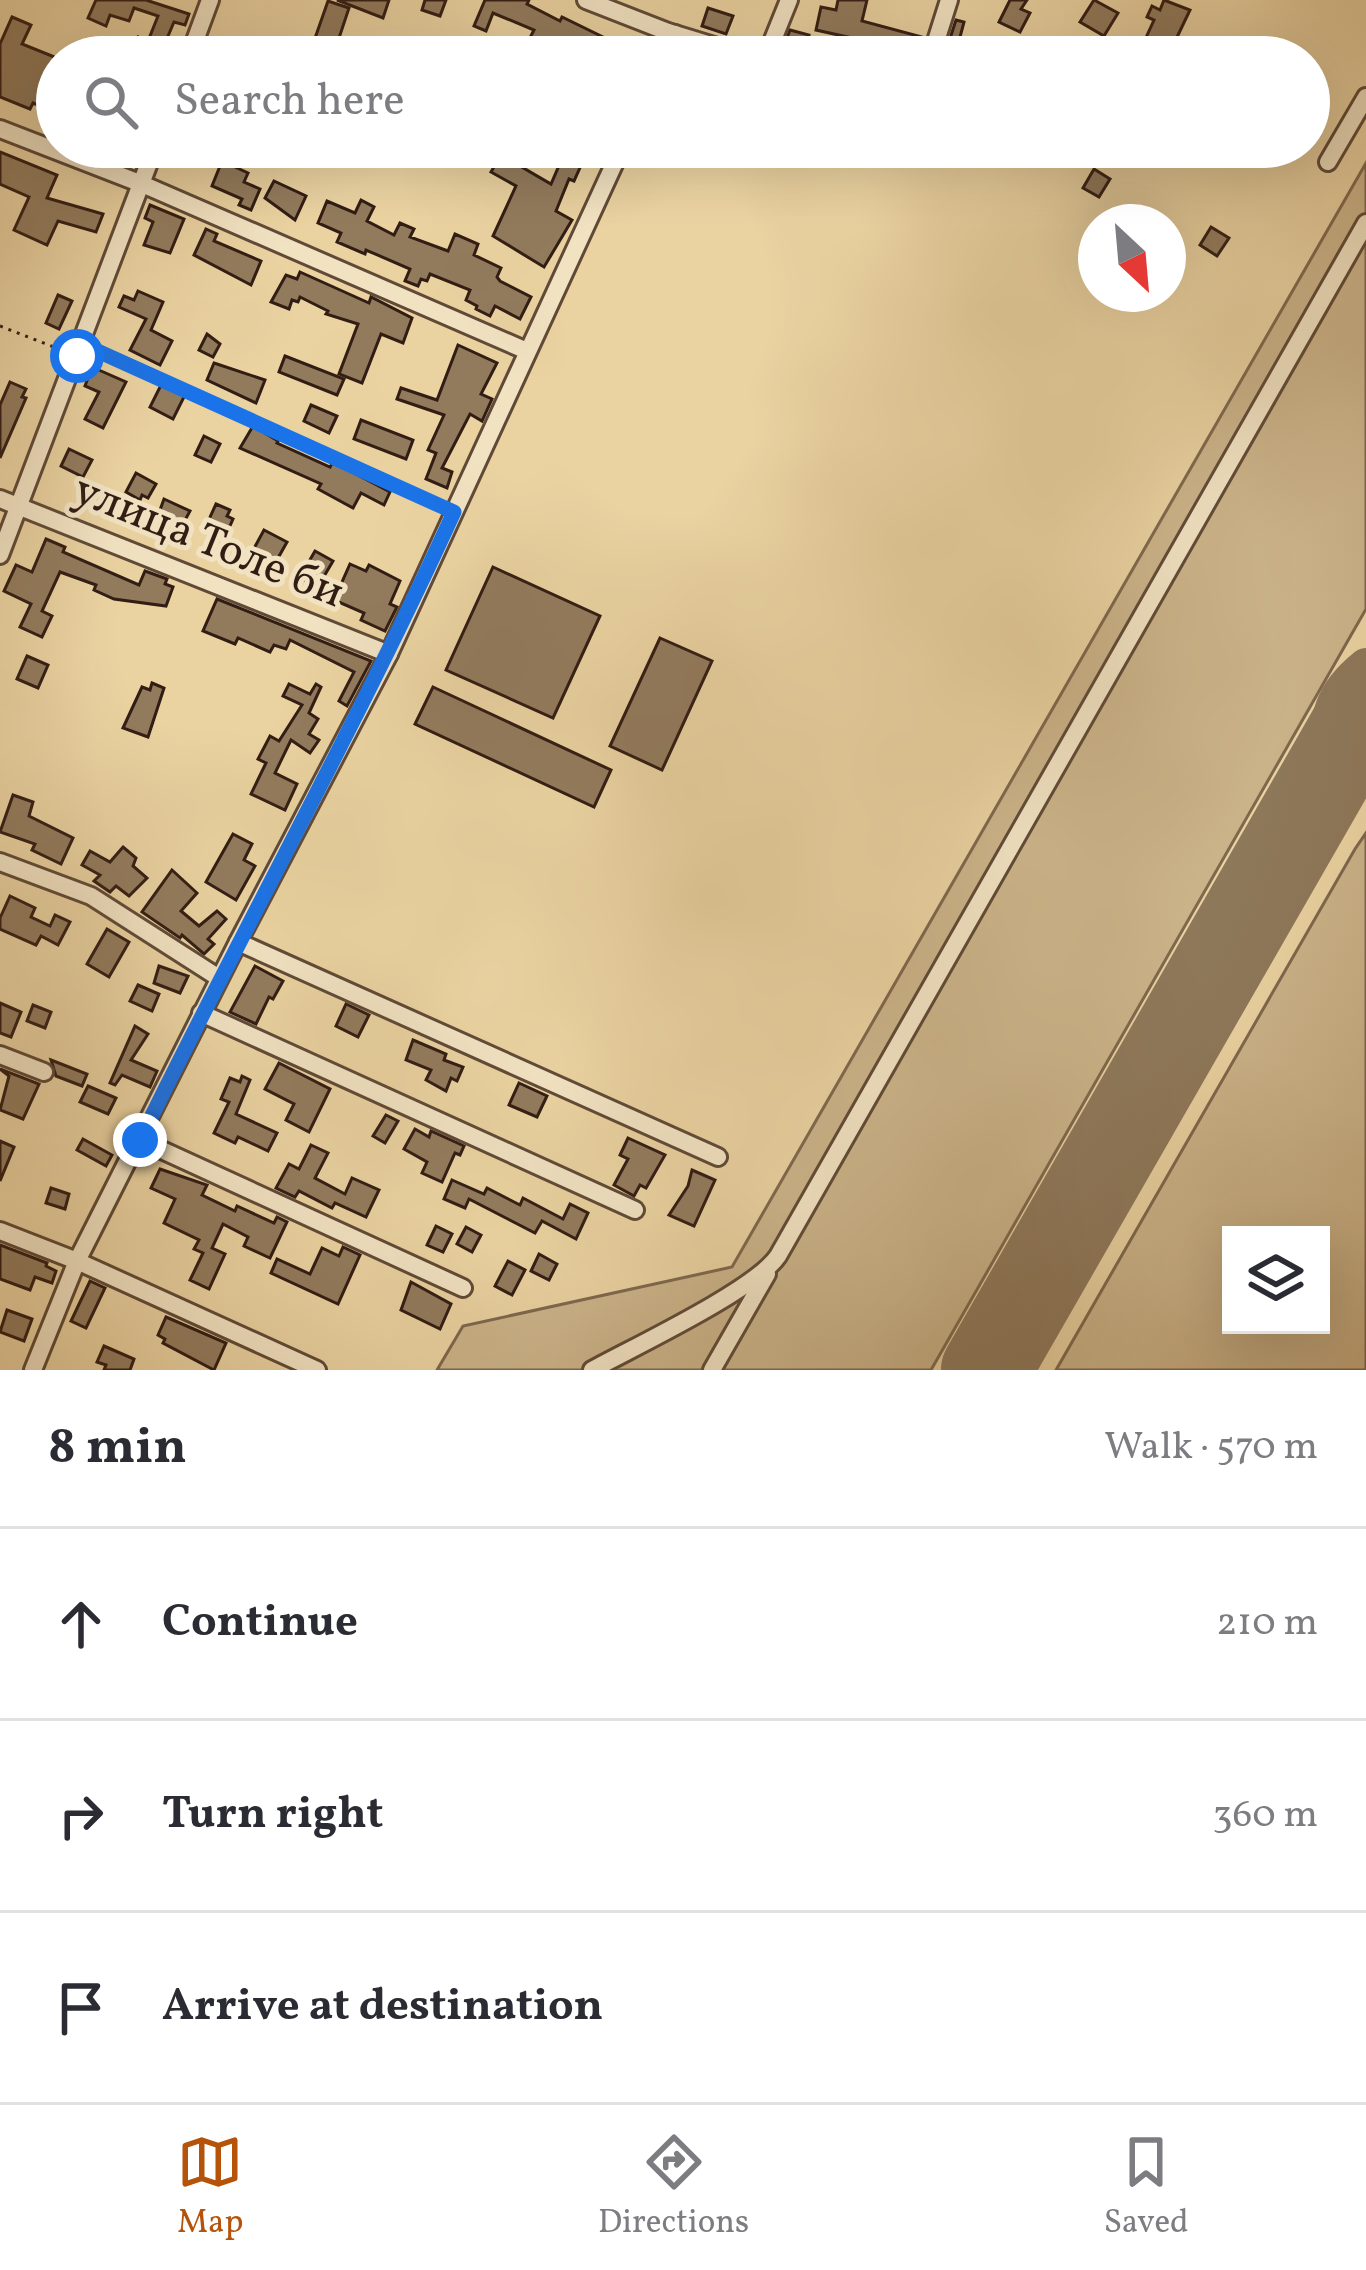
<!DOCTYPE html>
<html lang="en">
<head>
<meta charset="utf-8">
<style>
	body { margin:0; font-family:Vollkorn,serif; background:#f2f2f3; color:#2b2b33 }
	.controls { position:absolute; right:36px; bottom:36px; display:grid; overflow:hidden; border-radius:0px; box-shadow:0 12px 48px #0002 }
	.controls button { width:108px; height:108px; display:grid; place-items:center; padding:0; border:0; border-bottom:3px solid #e1e1e2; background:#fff; color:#2b2b33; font:60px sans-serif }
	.compass { position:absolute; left:1078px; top:204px; width:108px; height:108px; border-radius:50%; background:#fff; box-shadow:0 12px 48px #0002; rotate:154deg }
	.stop { position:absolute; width:36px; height:36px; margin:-27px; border:9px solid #1a73e8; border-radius:50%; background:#fff }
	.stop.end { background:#1a73e8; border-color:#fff; box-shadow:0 3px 12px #0008 }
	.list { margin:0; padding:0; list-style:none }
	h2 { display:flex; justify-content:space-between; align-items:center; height:156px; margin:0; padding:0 48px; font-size:51px }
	h2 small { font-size:39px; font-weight:400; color:#7c7c81 }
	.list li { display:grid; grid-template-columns:78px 1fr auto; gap:36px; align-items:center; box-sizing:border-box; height:192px; padding:0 48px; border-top:3px solid #e1e1e2 }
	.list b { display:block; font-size:45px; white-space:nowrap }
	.list em { font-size:39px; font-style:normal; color:#7c7c81 }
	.icon { flex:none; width:66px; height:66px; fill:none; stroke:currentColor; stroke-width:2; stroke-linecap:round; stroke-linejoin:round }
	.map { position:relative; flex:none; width:1366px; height:1370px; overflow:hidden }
	.search { position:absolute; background:#fff; box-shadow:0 12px 48px #0002; left:36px; right:36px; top:36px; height:132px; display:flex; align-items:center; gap:30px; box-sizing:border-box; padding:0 42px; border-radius:66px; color:#7c7c81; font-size:45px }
	.sheet { height:732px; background:#fff }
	nav { display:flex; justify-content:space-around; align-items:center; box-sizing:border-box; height:168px; border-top:3px solid #e1e1e2; background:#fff; font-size:33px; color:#7c7c81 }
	nav a { display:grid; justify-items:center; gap:6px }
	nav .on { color:#b45309 }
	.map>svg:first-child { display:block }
</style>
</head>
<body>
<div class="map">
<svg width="1366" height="1370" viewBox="0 0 1366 1370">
	<rect width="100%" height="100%" fill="#ead2a1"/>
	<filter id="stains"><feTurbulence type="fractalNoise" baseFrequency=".00167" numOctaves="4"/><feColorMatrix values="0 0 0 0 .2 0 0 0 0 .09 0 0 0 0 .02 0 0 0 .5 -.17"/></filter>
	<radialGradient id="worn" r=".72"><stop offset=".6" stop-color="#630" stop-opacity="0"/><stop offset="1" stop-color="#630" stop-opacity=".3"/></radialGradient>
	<g fill="#cbb389" stroke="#7e684e" stroke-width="3" fill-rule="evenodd">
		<path d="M1366,163V609L931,1370H437L463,1326L732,1267Z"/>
		<path d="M1366,833V1370H1056L1355,849ZM1231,1235H1321V1325H1231Z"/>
	</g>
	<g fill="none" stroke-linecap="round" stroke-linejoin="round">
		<path stroke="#8e785a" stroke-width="36" d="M1366,666C1336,690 1319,720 1338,757L1366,770"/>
		<path stroke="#8e785a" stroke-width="90" d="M986,1370L1366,708"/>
	</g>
	<g fill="#927b5d" stroke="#321d14" stroke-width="3">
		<path d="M96,0H146L189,14L185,25L174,22L159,57H130L138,37L148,41L158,16L134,8L129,21L110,15L106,26L88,18Z"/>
		<path d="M337,0H389L383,18Z"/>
		<path d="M425,0H446L440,16L422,10Z"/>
		<path d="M485,0H529L527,4L560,21L562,17L644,57H562L541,46L535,57H520L534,30L493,13L486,31L474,26Z"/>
		<path d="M838,0H867L862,21L922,37L918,57H881L884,45L863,41L860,57H848L852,38L816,30L821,7L836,10Z"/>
		<path d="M1010,0H1027L1021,9L1030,13L1020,32L999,22Z"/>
		<path d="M1094,0L1118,13L1104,36L1080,22Z"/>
		<path d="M1164,0L1190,10L1169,54L1144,42L1154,20L1147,17L1152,6L1160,10Z"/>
		<path d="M328,1L349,8L339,38L388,57H363L314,41Z"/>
		<path d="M708,8L733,16L726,34L702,26Z"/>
		<path d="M12,17L31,25L22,44L57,58L53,84L57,86V113L33,103L30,109L0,97V44Z"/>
		<path d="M956,20L964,22L960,37L994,49L996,44L1027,57H979L969,53L968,57H944Z"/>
		<path d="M790,30L809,35L806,49L785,43Z"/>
		<path d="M178,147H197L189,166L173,159Z"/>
		<path d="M567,147H597L588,164L583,161L574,181L569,179L556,211L572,220L544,267L493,236L516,186L491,172L501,155L551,184Z"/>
		<path d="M0,152L57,175L47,198L103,214L96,232L58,221L47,245L14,230L29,197L0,184Z"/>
		<path d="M222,161L248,173L244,182L260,189L251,210L239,205L242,199L212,186Z"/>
		<path d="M1094,169L1110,179L1099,197L1083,188Z"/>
		<path d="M274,181L306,196L295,220L265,198Z"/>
		<path d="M361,200L374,207L367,221L394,235L400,223L414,229L410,237L448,251L455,234L478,244L474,255L501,268L497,277L500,281L531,297L520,319L495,306L490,316L476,309L477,306L466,300L470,290L430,274L427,281L421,279L418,286L405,281L410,269L366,250L365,254L337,242L341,233L318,223L327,201L355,213Z"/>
		<path d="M150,205L184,219L170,253L144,245L153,222L145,218Z"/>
		<path d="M1211,227L1229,238L1217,256L1200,245Z"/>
		<path d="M206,229L217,234L214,241L261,261L251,285L194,255Z"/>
		<path d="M300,272L369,303L371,297L412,318L403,343L381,334L362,383L339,374L358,324L326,314L328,311L300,297L298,302L292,300L289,309L271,302L286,275L297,279Z"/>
		<path d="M138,291L163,302L151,330L172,341L160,365L130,350L146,319L119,307L124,296L134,300Z"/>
		<path d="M58,295L72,301L59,329L46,323Z"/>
		<path d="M207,334L220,344L213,357L199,350Z"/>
		<path d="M458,345L497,363L481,394L492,399L482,421L470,414L442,468L452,472L447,488L426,479L436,453L428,450L444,415L397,399L401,388L437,400Z"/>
		<path d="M285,356L344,379L337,395L279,372Z"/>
		<path d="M214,363L265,380L256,403L207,380Z"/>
		<path d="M92,367L126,382L103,428L85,419L99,392L85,386Z"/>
		<path d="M10,382L26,389L22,397L26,398L0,458V405Z"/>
		<path d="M162,383L185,395L173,419L150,407Z"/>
		<path d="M311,405L337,416L329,433L304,421Z"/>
		<path d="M361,420L413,440L406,459L354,439Z"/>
		<path d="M253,426L278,441L277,443L330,467L333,462L390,492L384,505L361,493L353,508L318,489L321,484L240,448Z"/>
		<path d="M204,436L220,444L211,462L195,455Z"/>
		<path d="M69,449L92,460L83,477L61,466Z"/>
		<path d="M136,473L156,484L148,498L142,495L140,500L126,492Z"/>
		<path d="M164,499L190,511L183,524L156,521Z"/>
		<path d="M216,504L230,510L227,516L233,519L226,535L206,526Z"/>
		<path d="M264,530L287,542L273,567L251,554Z"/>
		<path d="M46,539L65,547L63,552L139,585L145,571L167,579L165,584L173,587L166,606L114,599L94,590L96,585L60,572L42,611L52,616L42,637L20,627L31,604L4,591L16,565L32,572Z"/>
		<path d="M315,551L333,561L320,583L299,579Z"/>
		<path d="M350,564L366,571L369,565L400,581L390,604L397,607L385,631L361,620L364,613L334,600Z"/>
		<path d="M493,567L600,616L553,718L446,670Z"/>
		<path d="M217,599L371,661L347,706L339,701L354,672L290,640L286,649L274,645L270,652L238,638L235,644L203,631Z"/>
		<path d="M660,638L712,661L662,770L610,746Z"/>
		<path d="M27,656L48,665L38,688L17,679Z"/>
		<path d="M152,683L164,688L148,737L123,728L142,687L150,690Z"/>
		<path d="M289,684L310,694L316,684L321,687L309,713L318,719L309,734L319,740L310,753L291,740L275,773L297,784L285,810L251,794L266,763L258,759L270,736L279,741L302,705L283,696Z"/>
		<path d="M433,687L611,770L594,807L415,724Z"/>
		<path d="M13,795L33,802L29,816L73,838L61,864L32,850L35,844L0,832Z"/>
		<path d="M233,834L252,844L244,860L255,866L236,900L206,882Z"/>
		<path d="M123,847L136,858L133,866L147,878L129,896L116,886L110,892L94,881L100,875L82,865L90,851L110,862Z"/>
		<path d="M172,870L197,893L181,911L199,926L217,911L226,919L208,939L214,944L204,954L182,935L180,938L142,912Z"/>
		<path d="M10,896L35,908L31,917L50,926L55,915L70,922L58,945L41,936L36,945L0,929V918Z"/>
		<path d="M107,929L129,942L109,977L87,964Z"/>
		<path d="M159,966L188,976L180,993L154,983Z"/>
		<path d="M255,966L283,981L273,999L269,997L256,1024L230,1012Z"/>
		<path d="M138,985L159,994L152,1011L130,1001Z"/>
		<path d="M0,1003L21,1012L11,1037L0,1033Z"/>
		<path d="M346,1004L369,1015L358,1037L336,1026Z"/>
		<path d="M33,1005L51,1012L45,1028L27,1021Z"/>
		<path d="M135,1026L148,1034L131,1060L157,1071L150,1087L122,1075L115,1085L110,1083Z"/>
		<path d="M413,1040L446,1054L444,1060L463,1067L457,1081L451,1078L446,1091L426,1080L431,1070L406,1060Z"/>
		<path d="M51,1060L87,1074L82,1086L56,1076Z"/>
		<path d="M279,1063L330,1089L309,1132L286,1120L294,1104L265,1089Z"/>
		<path d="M0,1069L39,1084L23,1119L0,1110L9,1076Z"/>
		<path d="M242,1076L250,1080L236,1114L277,1133L268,1151L238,1137L235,1143L214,1133L229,1102L221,1099L230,1078L240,1082Z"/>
		<path d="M519,1083L547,1096L537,1117L509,1105Z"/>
		<path d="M88,1086L116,1098L108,1114L80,1102Z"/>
		<path d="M386,1115L398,1121L385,1143L373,1136Z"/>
		<path d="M415,1129L429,1137L431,1131L464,1146L460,1155L455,1153L442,1182L422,1173L427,1162L404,1149Z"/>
		<path d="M628,1138L665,1155L646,1188L640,1185L634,1196L614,1185L628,1159L620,1155Z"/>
		<path d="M83,1139L112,1155L106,1166L77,1150Z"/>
		<path d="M0,1141L14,1147L0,1181Z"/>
		<path d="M311,1145L328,1153L315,1178L345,1194L352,1178L379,1190L366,1217L335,1203L332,1208L299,1191L295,1197L276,1188L289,1164L299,1169Z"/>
		<path d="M160,1169L207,1185L202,1195L235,1211L237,1206L274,1223L277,1217L287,1222L270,1258L244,1246L248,1237L223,1224L212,1248L225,1254L209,1289L190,1280L203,1253L194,1249L199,1240L164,1223L175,1199L151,1188Z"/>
		<path d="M692,1170L715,1180L694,1226L669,1215L688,1186Z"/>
		<path d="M452,1180L484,1194L487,1188L520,1205L523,1198L563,1219L570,1204L588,1213L576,1239L542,1221L535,1233L469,1199L465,1208L444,1199Z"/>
		<path d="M51,1188L69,1194L65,1209L46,1203Z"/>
		<path d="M436,1226L452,1234L443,1252L427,1245Z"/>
		<path d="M466,1227L481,1235L472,1252L457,1244Z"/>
		<path d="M0,1245L47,1263L46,1266L56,1271L52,1283L35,1277L30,1290L0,1279Z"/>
		<path d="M343,1247L360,1255L338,1304L271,1273L277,1259L310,1274L322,1248L339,1256Z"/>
		<path d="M539,1254L557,1264L549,1280L531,1271Z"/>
		<path d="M508,1261L525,1270L512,1295L495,1286Z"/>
		<path d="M90,1281L105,1288L86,1328L71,1321Z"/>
		<path d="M411,1282L451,1304L440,1329L401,1310Z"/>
		<path d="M7,1310L32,1319L24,1341L0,1332Z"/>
		<path d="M166,1317L226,1343L214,1370L163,1343L165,1339L158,1335Z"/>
		<path d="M104,1346L134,1359L130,1370H104L106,1365L97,1362Z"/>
	</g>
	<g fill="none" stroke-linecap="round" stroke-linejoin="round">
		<g stroke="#604a37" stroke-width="22">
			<g id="minor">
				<path d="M586,0L668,32L750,57"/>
				<path d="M189,57L210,0"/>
				<path d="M664,57L675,34"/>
				<path d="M766,57L789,0"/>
				<path d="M931,57L949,0"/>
				<path d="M0,129L142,184L527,351"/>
				<path d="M1328,162L1366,97"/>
				<path d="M0,499L389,654"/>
				<path d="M0,555L155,147"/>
				<path d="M0,862L91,896L219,978"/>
				<path d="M238,942L718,1157"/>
				<path d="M201,1013L635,1210"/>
				<path d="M0,1055L44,1072"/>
				<path d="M140,1140L463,1288"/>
				<path d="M0,1231L77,1261L317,1370"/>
				<path d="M33,1370L77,1261L238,942L389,654L622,147"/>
				<path d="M592,1370C634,1347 755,1290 778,1256L1366,223"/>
				<path d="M712,1370L767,1274"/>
			</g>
		</g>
		<g stroke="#321d14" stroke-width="3" stroke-dasharray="3 6" stroke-linecap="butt">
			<path d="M0,326L64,351"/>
			<path d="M94,350L441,506"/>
		</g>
		<use href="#minor" stroke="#f1e2c2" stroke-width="16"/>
	</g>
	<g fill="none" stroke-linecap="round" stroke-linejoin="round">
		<path stroke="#1a73e8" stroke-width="15" d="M77,356L82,344L454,512C357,725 243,929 140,1140"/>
	</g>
	<g text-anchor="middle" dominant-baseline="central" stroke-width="10" stroke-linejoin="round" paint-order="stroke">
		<g font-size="45" fill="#321d14" stroke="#f1e2c2">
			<text transform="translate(208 543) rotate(22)">улица Толе би</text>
		</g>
	</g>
	<rect width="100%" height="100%" filter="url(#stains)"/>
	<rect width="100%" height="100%" fill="url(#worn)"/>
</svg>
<div class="controls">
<button><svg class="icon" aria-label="layers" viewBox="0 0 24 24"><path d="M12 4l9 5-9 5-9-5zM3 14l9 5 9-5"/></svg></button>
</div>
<svg class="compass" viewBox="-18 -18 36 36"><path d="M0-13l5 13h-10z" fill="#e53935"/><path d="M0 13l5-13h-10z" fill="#7c7c81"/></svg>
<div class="stop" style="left:77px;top:356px"></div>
<div class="stop end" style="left:140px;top:1140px"></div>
<div class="search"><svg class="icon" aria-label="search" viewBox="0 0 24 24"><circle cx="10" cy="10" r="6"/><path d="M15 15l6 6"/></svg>Search here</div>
</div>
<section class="sheet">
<h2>8 min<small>Walk · 570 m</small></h2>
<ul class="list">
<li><svg class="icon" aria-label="ahead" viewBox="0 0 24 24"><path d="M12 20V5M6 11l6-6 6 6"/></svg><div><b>Continue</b></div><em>210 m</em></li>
<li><svg class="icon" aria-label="right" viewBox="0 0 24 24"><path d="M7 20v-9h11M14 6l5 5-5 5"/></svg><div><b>Turn right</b></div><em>360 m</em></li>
<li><svg class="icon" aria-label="arrive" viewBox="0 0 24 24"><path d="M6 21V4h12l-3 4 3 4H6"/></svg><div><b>Arrive at destination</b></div></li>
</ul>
</section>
<nav>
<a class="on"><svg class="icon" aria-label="map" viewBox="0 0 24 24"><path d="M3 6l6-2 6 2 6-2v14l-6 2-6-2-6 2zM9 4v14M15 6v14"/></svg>Map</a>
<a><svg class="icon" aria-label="directions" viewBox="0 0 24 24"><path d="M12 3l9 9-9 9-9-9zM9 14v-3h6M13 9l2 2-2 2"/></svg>Directions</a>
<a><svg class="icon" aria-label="saved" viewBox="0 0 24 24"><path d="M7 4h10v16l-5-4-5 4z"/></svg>Saved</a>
</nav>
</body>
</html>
